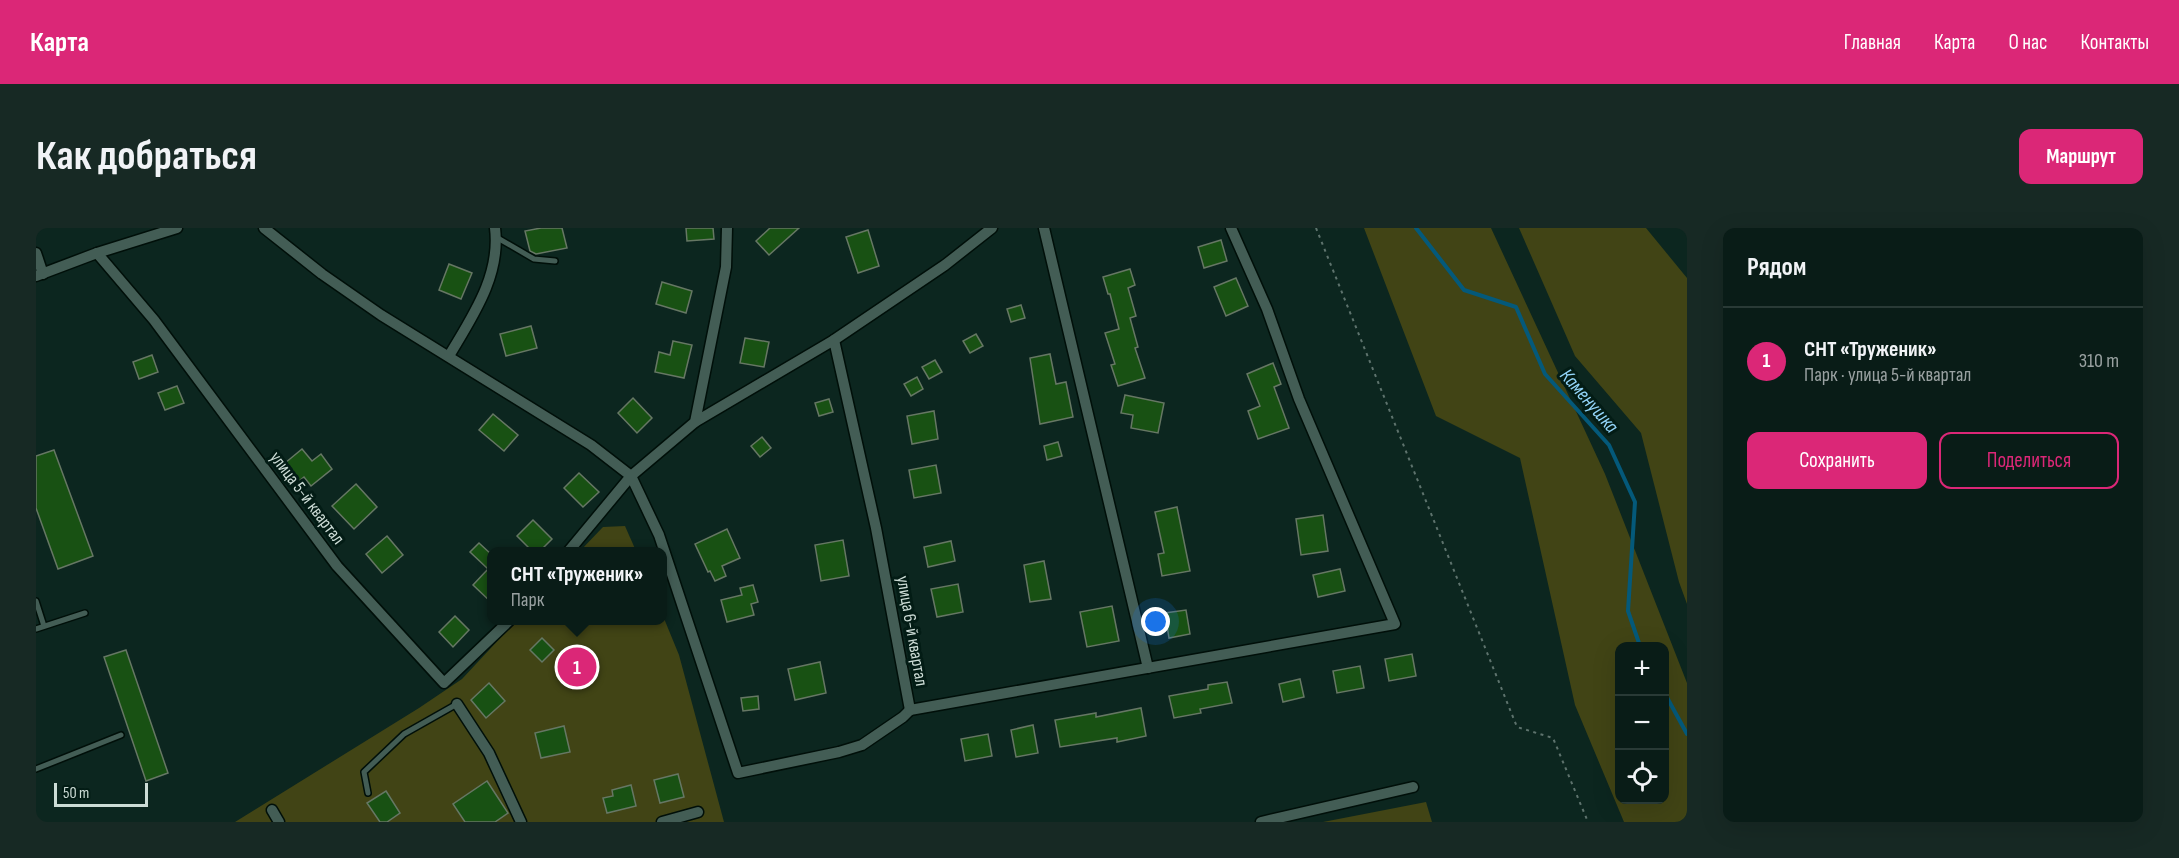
<!DOCTYPE html>
<html lang="ru">
<head>
<meta charset="utf-8">
<style>
	body { margin:0; font-family:"Sofia Sans Condensed",sans-serif; background:#172924; color:#f1f3f6 }
	.controls { position:absolute; right:18px; bottom:18px; display:grid; overflow:hidden; border-radius:12px; box-shadow:0 6px 24px #0002 }
	.controls button { width:54px; height:54px; display:grid; place-items:center; padding:0; border:0; border-bottom:2px solid #293a36; background:#091c17; color:#f1f3f6; font:30px sans-serif }
	.scale { position:absolute; left:18px; bottom:15px; width:94px; box-sizing:border-box; padding-left:6px; border:3px solid #cddcd6; border-top:0; font-size:16px; line-height:21px; white-space:nowrap; color:#cddcd6; -webkit-text-stroke:4px #031c15; paint-order:stroke }
	.you { position:absolute; left:1120px; top:394px; width:21px; height:21px; margin:-15px; border:4px solid #fff; border-radius:50%; background:#1a73e8; box-shadow:0 0 0 9px #1a73e833 }
	.badge { display:grid; place-items:center; width:39px; height:39px; border-radius:50%; background:#db2777; color:#fff; font-size:20px; font-weight:700 }
	.pin { position:absolute; translate:-50% -50%; border:3px solid #fff; box-shadow:0 2px 6px #0006 }
	.popup { position:absolute; left:451px; top:319px; width:180px; height:78px; box-sizing:border-box; display:grid; place-content:center; border-radius:12px; background:#091c17; filter:drop-shadow(0 2px 4px #0005); font-size:20px; white-space:nowrap; color:#99a1a1 }
	.popup b { font-size:22px; color:#f1f3f6 }
	.popup::after { content:''; position:absolute; left:50%; top:100%; margin-left:-12px; border:12px solid transparent; border-top-color:#091c17 }
	.list { margin:0; padding:0; list-style:none }
	h2 { display:flex; justify-content:space-between; align-items:center; height:78px; margin:0; padding:0 24px; font-size:26px }
	h2 small { font-size:20px; font-weight:400; color:#99a1a1 }
	.list li { display:grid; grid-template-columns:39px 1fr auto; gap:18px; align-items:center; box-sizing:border-box; height:108px; padding:0 24px; border-top:2px solid #293a36 }
	.list b { display:block; font-size:22px; white-space:nowrap }
	.list p { margin:0; font-size:20px; white-space:nowrap; color:#99a1a1 }
	.list em { font-size:20px; font-style:normal; color:#99a1a1 }
	.actions { display:flex; gap:12px; padding:18px 24px }
	.actions a { flex:1; padding:14px 0; border:2px solid #db2777; border-radius:12px; text-align:center; font-size:21px; color:#db2777 }
	.actions .main { background:#db2777; color:#fff }
	.icon { flex:none; width:33px; height:33px; fill:none; stroke:currentColor; stroke-width:2; stroke-linecap:round; stroke-linejoin:round }
	.map { position:relative; flex:none; width:1651px; height:594px; overflow:hidden; border-radius:12px }
	header { display:flex; align-items:center; gap:36px; box-sizing:border-box; height:84px; padding:0 30px; background:#db2777; color:#fff }
	header strong { font-size:28px }
	nav { display:flex; gap:33px; margin-inline-start:auto; font-size:21px }
	.intro { display:flex; align-items:center; justify-content:space-between; box-sizing:border-box; height:144px; padding:0 36px }
	h1 { margin:0; font-size:42px }
	.button { padding:15px 27px; border-radius:12px; background:#db2777; color:#fff; font-size:21px; font-weight:700 }
	main { display:flex; gap:36px; padding:0 36px }
	aside { flex:1; background:#091c17; border-radius:12px; box-shadow:0 6px 24px #0002 }
	.map>svg:first-child { display:block }
</style>
</head>
<body>
<header>
<strong>Карта</strong>
<nav><a>Главная</a><a>Карта</a><a>О нас</a><a>Контакты</a></nav>
</header>
<div class="intro"><h1>Как добраться</h1><a class="button">Маршрут</a></div>
<main>
<div class="map">
<svg width="1651" height="594" viewBox="0 0 1651 594">
	<rect width="100%" height="100%" fill="#0c261f"/>
	<g fill="#414415" fill-rule="evenodd">
		<path d="M1328,0H1455L1569,246L1651,455V594H1588L1539,477L1484,230L1400,188ZM1628,418V572H1584V418Z"/>
		<path d="M1483,0H1610L1651,50V376L1643,354L1605,205L1539,128Z"/>
		<path d="M589,298L600,323H544L567,299Z"/>
		<path d="M627,388L643,427L688,594H199L383,480L426,451L480,393L626,392Z"/>
		<path d="M1390,574L1396,594H1287Z"/>
	</g>
	<g fill="none" stroke-linecap="round" stroke-linejoin="round">
		<g stroke="#04597a" stroke-width="4">
			<path d="M1380,0L1428,62L1480,79L1509,146L1573,217L1599,274L1592,383L1604,418"/>
			<path d="M1628,464L1651,506"/>
		</g>
	</g>
	<g fill="#185113" stroke="#667764" stroke-width="1.5">
		<path d="M505,0H526L531,20L500,26L494,23L489,3Z"/>
		<path d="M650,0H677L678,11L651,13Z"/>
		<path d="M734,0H763L733,27L720,13Z"/>
		<path d="M832,2L843,38L822,45L810,9Z"/>
		<path d="M1185,12L1191,33L1168,40L1162,19Z"/>
		<path d="M413,36L436,45L425,71L403,62Z"/>
		<path d="M1094,41L1099,57L1092,60L1100,88L1094,90L1102,119L1099,120L1109,150L1082,158L1075,137L1079,136L1069,105L1083,101L1074,66H1072L1067,49Z"/>
		<path d="M1200,50L1212,78L1190,88L1178,59Z"/>
		<path d="M626,54L656,63L650,85L620,76Z"/>
		<path d="M985,77L989,90L975,94L971,81Z"/>
		<path d="M495,98L501,120L470,128L464,106Z"/>
		<path d="M940,106L947,118L934,125L927,113Z"/>
		<path d="M709,110L733,114L728,139L704,135Z"/>
		<path d="M637,113L656,117L648,150L619,144L623,124L634,127Z"/>
		<path d="M1014,126L1020,156L1030,154L1037,189L1004,196L994,130Z"/>
		<path d="M116,127L122,144L103,151L97,134Z"/>
		<path d="M899,132L906,144L893,151L886,139Z"/>
		<path d="M1237,135L1245,156L1238,159L1253,200L1222,211L1212,183L1224,178L1211,146Z"/>
		<path d="M881,149L887,161L875,168L868,156Z"/>
		<path d="M141,158L148,175L129,182L122,165Z"/>
		<path d="M1089,167L1128,175L1122,205L1095,200L1097,187L1085,185Z"/>
		<path d="M597,170L616,190L601,205L582,185Z"/>
		<path d="M793,171L797,184L783,188L779,175Z"/>
		<path d="M898,183L902,211L876,216L871,188Z"/>
		<path d="M457,186L482,207L468,223L443,202Z"/>
		<path d="M726,209L735,220L724,229L715,218Z"/>
		<path d="M1022,214L1026,228L1011,232L1008,218Z"/>
		<path d="M266,221L276,233L285,226L296,241L275,258L268,249L263,253L249,235Z"/>
		<path d="M18,222L57,328L22,341L0,280V228Z"/>
		<path d="M900,237L905,265L878,270L873,242Z"/>
		<path d="M543,245L563,264L547,279L528,260Z"/>
		<path d="M320,256L341,279L318,301L296,278Z"/>
		<path d="M1141,279L1154,343L1126,348L1122,326L1128,325L1119,284Z"/>
		<path d="M1287,287L1292,323L1265,327L1260,291Z"/>
		<path d="M497,292L516,311L503,324H497L481,308Z"/>
		<path d="M691,301L704,330L686,338L690,348L679,353L674,343L672,344L659,316Z"/>
		<path d="M351,308L367,327L346,345L330,326Z"/>
		<path d="M807,312L813,348L785,353L779,317Z"/>
		<path d="M915,313L919,333L892,339L888,319Z"/>
		<path d="M443,315L456,327V375L437,357L452,341L434,324Z"/>
		<path d="M1008,333L1015,371L994,374L988,337Z"/>
		<path d="M1304,341L1309,363L1282,369L1277,347Z"/>
		<path d="M922,356L927,384L901,389L895,361Z"/>
		<path d="M717,357L722,374L715,376L718,387L691,394L685,372L706,367L704,360Z"/>
		<path d="M1076,378L1083,413L1051,419L1044,384Z"/>
		<path d="M1150,382L1154,406L1133,410L1129,385Z"/>
		<path d="M419,388L433,402L417,419L403,404Z"/>
		<path d="M506,410L518,422L506,434L494,422Z"/>
		<path d="M90,422L132,545L110,553L68,429Z"/>
		<path d="M1376,426L1380,448L1353,453L1349,431Z"/>
		<path d="M784,434L790,465L759,472L752,441Z"/>
		<path d="M1324,438L1328,460L1301,465L1297,443Z"/>
		<path d="M1264,451L1268,469L1247,474L1243,456Z"/>
		<path d="M1191,454L1196,475L1164,481L1165,485L1138,490L1133,468L1172,461V457Z"/>
		<path d="M453,455L469,473L450,490L435,472Z"/>
		<path d="M722,468L723,481L707,483L705,470Z"/>
		<path d="M1105,480L1110,508L1081,514V510L1024,519L1019,492L1060,485V489Z"/>
		<path d="M997,497L1002,525L980,529L975,502Z"/>
		<path d="M528,498L534,524L505,530L499,505Z"/>
		<path d="M952,506L956,528L929,533L925,511Z"/>
		<path d="M642,546L648,569L624,575L618,552Z"/>
		<path d="M451,553L472,585L459,594H429L417,576Z"/>
		<path d="M595,557L600,578L571,585L567,570L577,568L576,562Z"/>
		<path d="M350,563L364,585L351,594H344L331,575Z"/>
	</g>
	<g fill="none" stroke-linecap="round" stroke-linejoin="round">
		<g stroke="#000f09" stroke-width="8">
			<g id="service">
				<path d="M460,9L498,31L519,33"/>
				<path d="M0,373L8,398"/>
				<path d="M0,401L49,385"/>
				<path d="M0,541L85,507"/>
				<path d="M332,565L328,544L368,506L421,476"/>
			</g>
		</g>
		<g stroke="#000f09" stroke-width="13">
			<g id="minor">
				<path d="M228,0L286,46L345,87L555,217L595,248L623,307L702,545L803,524L826,517L867,489L874,482"/>
				<path d="M1008,0L1112,440"/>
				<path d="M0,25L7,46"/>
				<path d="M61,25L118,92L301,338L408,455L474,392"/>
				<path d="M0,48L61,25L141,0"/>
				<path d="M798,112L909,37L956,0"/>
				<path d="M413,128C436,89 465,48 459,0"/>
				<path d="M659,194L798,112L840,300L874,482"/>
				<path d="M532,324L595,248L659,194L690,39L691,0"/>
				<path d="M421,476L453,525L485,594"/>
				<path d="M874,482L1359,396L1263,171L1231,81L1195,0"/>
				<path d="M236,582L243,594"/>
				<path d="M626,594L662,584"/>
				<path d="M1225,594L1377,559"/>
			</g>
		</g>
		<path stroke="#5e736d" stroke-width="2" stroke-dasharray="3 4.5" stroke-linecap="butt" d="M1280,0L1481,499L1517,510L1552,594"/>
		<use href="#service" stroke="#435d55" stroke-width="5"/>
		<use href="#minor" stroke="#435d55" stroke-width="10"/>
	</g>
	<g text-anchor="middle" dominant-baseline="central" stroke-width="6" stroke-linejoin="round" paint-order="stroke">
		<g font-size="18" fill="#cddcd6" stroke="#031c15">
			<text transform="translate(271 270) rotate(53)">улица 5-й квартал</text>
			<text transform="translate(876 403) rotate(80)">улица 6-й квартал</text>
		</g>
		<g font-size="20" font-style="italic" fill="#93d5f9" stroke="#031c15">
			<text transform="translate(1553 173) rotate(49)">Каменушка</text>
		</g>
	</g>
</svg>
<div class="controls">
<button>+</button>
<button>−</button>
<button><svg class="icon" aria-label="locate" viewBox="0 0 24 24"><circle cx="12" cy="12" r="6"/><path d="M12 2v4M12 18v4M2 12h4M18 12h4"/></svg></button>
</div>
<div class="scale">50 m</div>
<div class="you"></div>
<div class="pin badge" style="left:541px;top:439px">1</div>
<div class="popup"><b>СНТ «Труженик»</b>Парк</div>
</div>
<aside>
<h2>Рядом<small></small></h2>
<ul class="list">
<li><span class="badge">1</span><div><b>СНТ «Труженик»</b><p>Парк · улица 5-й квартал</p></div><em>310 m</em></li>
</ul>
<div class="actions"><a class="main">Сохранить</a><a>Поделиться</a></div>
</aside>
</main>
</body>
</html>
